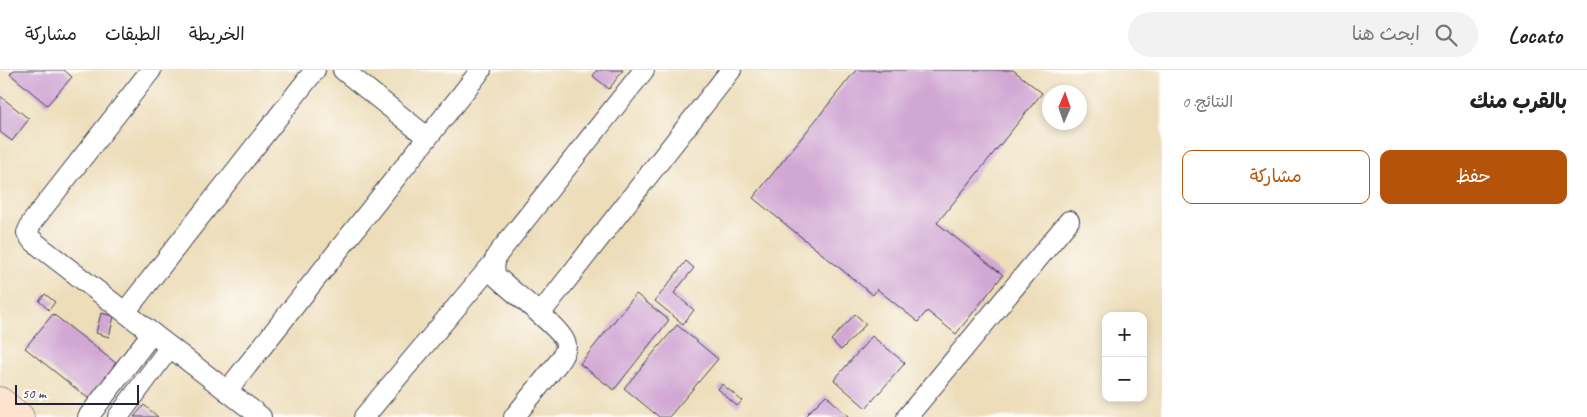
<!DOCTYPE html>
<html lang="ar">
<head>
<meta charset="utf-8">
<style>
	body { margin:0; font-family:Caveat,"Playpen Sans Arabic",sans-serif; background:#f2f2f2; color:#222; direction:rtl }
	.controls { position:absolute; right:15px; bottom:15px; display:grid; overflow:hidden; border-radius:10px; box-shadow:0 2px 8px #0003 }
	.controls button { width:45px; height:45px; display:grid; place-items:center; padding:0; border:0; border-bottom:1px solid #e0e0e0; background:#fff; color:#222; font:25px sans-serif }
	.compass { position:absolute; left:1042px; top:15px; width:45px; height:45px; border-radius:50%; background:#fff; box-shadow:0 2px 8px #0003; rotate:2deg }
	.scale { position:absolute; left:15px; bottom:12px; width:124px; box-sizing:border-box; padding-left:5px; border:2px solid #22223b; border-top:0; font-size:14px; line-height:18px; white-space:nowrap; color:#22223b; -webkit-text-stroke:4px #fdfcf7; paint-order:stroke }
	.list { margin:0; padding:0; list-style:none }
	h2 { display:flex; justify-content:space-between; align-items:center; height:65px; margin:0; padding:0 20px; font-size:21px }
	h2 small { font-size:16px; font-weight:400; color:#767676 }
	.actions { display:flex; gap:10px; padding:15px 20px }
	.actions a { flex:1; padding:11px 0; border:1px solid #b45309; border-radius:10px; text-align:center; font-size:18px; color:#b45309 }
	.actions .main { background:#b45309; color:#fff }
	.icon { flex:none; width:28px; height:28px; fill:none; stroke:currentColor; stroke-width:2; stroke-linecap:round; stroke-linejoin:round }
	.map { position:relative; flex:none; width:1162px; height:347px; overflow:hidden; direction:ltr }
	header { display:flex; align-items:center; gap:30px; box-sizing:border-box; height:70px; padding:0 25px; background:#fff; border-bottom:1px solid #e0e0e0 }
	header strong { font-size:24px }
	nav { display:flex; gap:28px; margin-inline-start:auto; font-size:18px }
	.search { width:350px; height:45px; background:#f2f2f2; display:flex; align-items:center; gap:12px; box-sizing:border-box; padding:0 18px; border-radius:28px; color:#767676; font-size:19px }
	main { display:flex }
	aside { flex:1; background:#fff }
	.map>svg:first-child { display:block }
</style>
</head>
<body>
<header>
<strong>Locato</strong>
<div class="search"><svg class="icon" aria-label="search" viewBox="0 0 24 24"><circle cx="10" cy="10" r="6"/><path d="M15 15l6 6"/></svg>ابحث هنا</div>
<nav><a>الخريطة</a><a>الطبقات</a><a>مشاركة</a></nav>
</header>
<main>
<aside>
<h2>بالقرب منك<small>النتائج: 0</small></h2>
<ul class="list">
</ul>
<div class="actions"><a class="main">حفظ</a><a>مشاركة</a></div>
</aside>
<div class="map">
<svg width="1162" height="347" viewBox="0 0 1162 347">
	<rect width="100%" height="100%" fill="#fdfcf7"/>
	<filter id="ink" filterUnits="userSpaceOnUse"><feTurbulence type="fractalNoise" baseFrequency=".02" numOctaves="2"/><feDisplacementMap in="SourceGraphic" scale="10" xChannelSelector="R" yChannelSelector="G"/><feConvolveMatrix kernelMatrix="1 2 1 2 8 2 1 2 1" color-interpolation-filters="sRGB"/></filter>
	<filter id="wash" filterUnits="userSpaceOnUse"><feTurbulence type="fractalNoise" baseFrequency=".0096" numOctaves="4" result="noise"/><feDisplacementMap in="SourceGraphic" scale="20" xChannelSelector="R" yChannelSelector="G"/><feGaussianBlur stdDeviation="1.12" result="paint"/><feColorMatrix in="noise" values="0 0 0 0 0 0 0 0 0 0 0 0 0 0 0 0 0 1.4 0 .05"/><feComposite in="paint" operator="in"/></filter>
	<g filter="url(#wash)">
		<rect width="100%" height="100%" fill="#edddb9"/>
		<g id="blocks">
			<g fill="#d1a7d4">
				<path d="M14,0H64L72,7L47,35L10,4Z"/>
				<path d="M597,0H623L609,19L593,6Z"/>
				<path d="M856,0H1013L1042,23L937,153L1003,205L956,264L927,241L918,252L877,219L873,225L753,128Z"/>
				<path d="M0,26L29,49L12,71L0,62Z"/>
				<path d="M686,191L694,198L674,223L694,240L683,254L655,231Z"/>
				<path d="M45,224L55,232L49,240L39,231Z"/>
				<path d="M636,224L669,250L614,320L580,294Z"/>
				<path d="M101,243L114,246L109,267L96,263Z"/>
				<path d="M53,244L117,294L89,329L25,278Z"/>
				<path d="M855,244L866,254L841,280L831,270Z"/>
				<path d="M677,255L718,289L669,347H659L624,318Z"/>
				<path d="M872,266L905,293L866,338L834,310Z"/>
				<path d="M722,314L742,331L737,336L718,319Z"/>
				<path d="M826,325L849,347H804Z"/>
				<path d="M144,335L158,347H134Z"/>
			</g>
		</g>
	</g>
	<g filter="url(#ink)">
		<use href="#blocks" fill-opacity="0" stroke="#403e4e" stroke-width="1"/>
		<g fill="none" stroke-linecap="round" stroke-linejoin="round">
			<g stroke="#403e4e" stroke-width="22">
				<g id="street">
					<path d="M151,0L32,152L27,163L31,169L43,179L261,347"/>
					<path d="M343,0L427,67"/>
					<path d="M125,242L315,0"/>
					<path d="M540,244L731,0"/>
					<path d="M227,321L481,0"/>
					<path d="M88,347L152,263"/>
					<path d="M118,347L170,277"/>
					<path d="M364,347L495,191"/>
					<path d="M514,347L558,293C561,288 566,282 566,275C565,260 508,219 496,206C493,198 494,192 497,185L644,0"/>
					<path d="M907,347L1069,151"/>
				</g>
			</g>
			<g stroke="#403e4e" stroke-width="29">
				<path id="secondary" d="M0,331L20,347"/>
			</g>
			<use href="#street" stroke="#fff" stroke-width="20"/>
			<use href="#secondary" stroke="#fde4d1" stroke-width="28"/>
		</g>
	</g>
</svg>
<div class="controls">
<button>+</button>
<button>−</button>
</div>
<svg class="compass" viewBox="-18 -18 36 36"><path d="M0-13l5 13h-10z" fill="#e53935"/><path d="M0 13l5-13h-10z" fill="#767676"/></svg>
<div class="scale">50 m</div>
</div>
</main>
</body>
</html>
